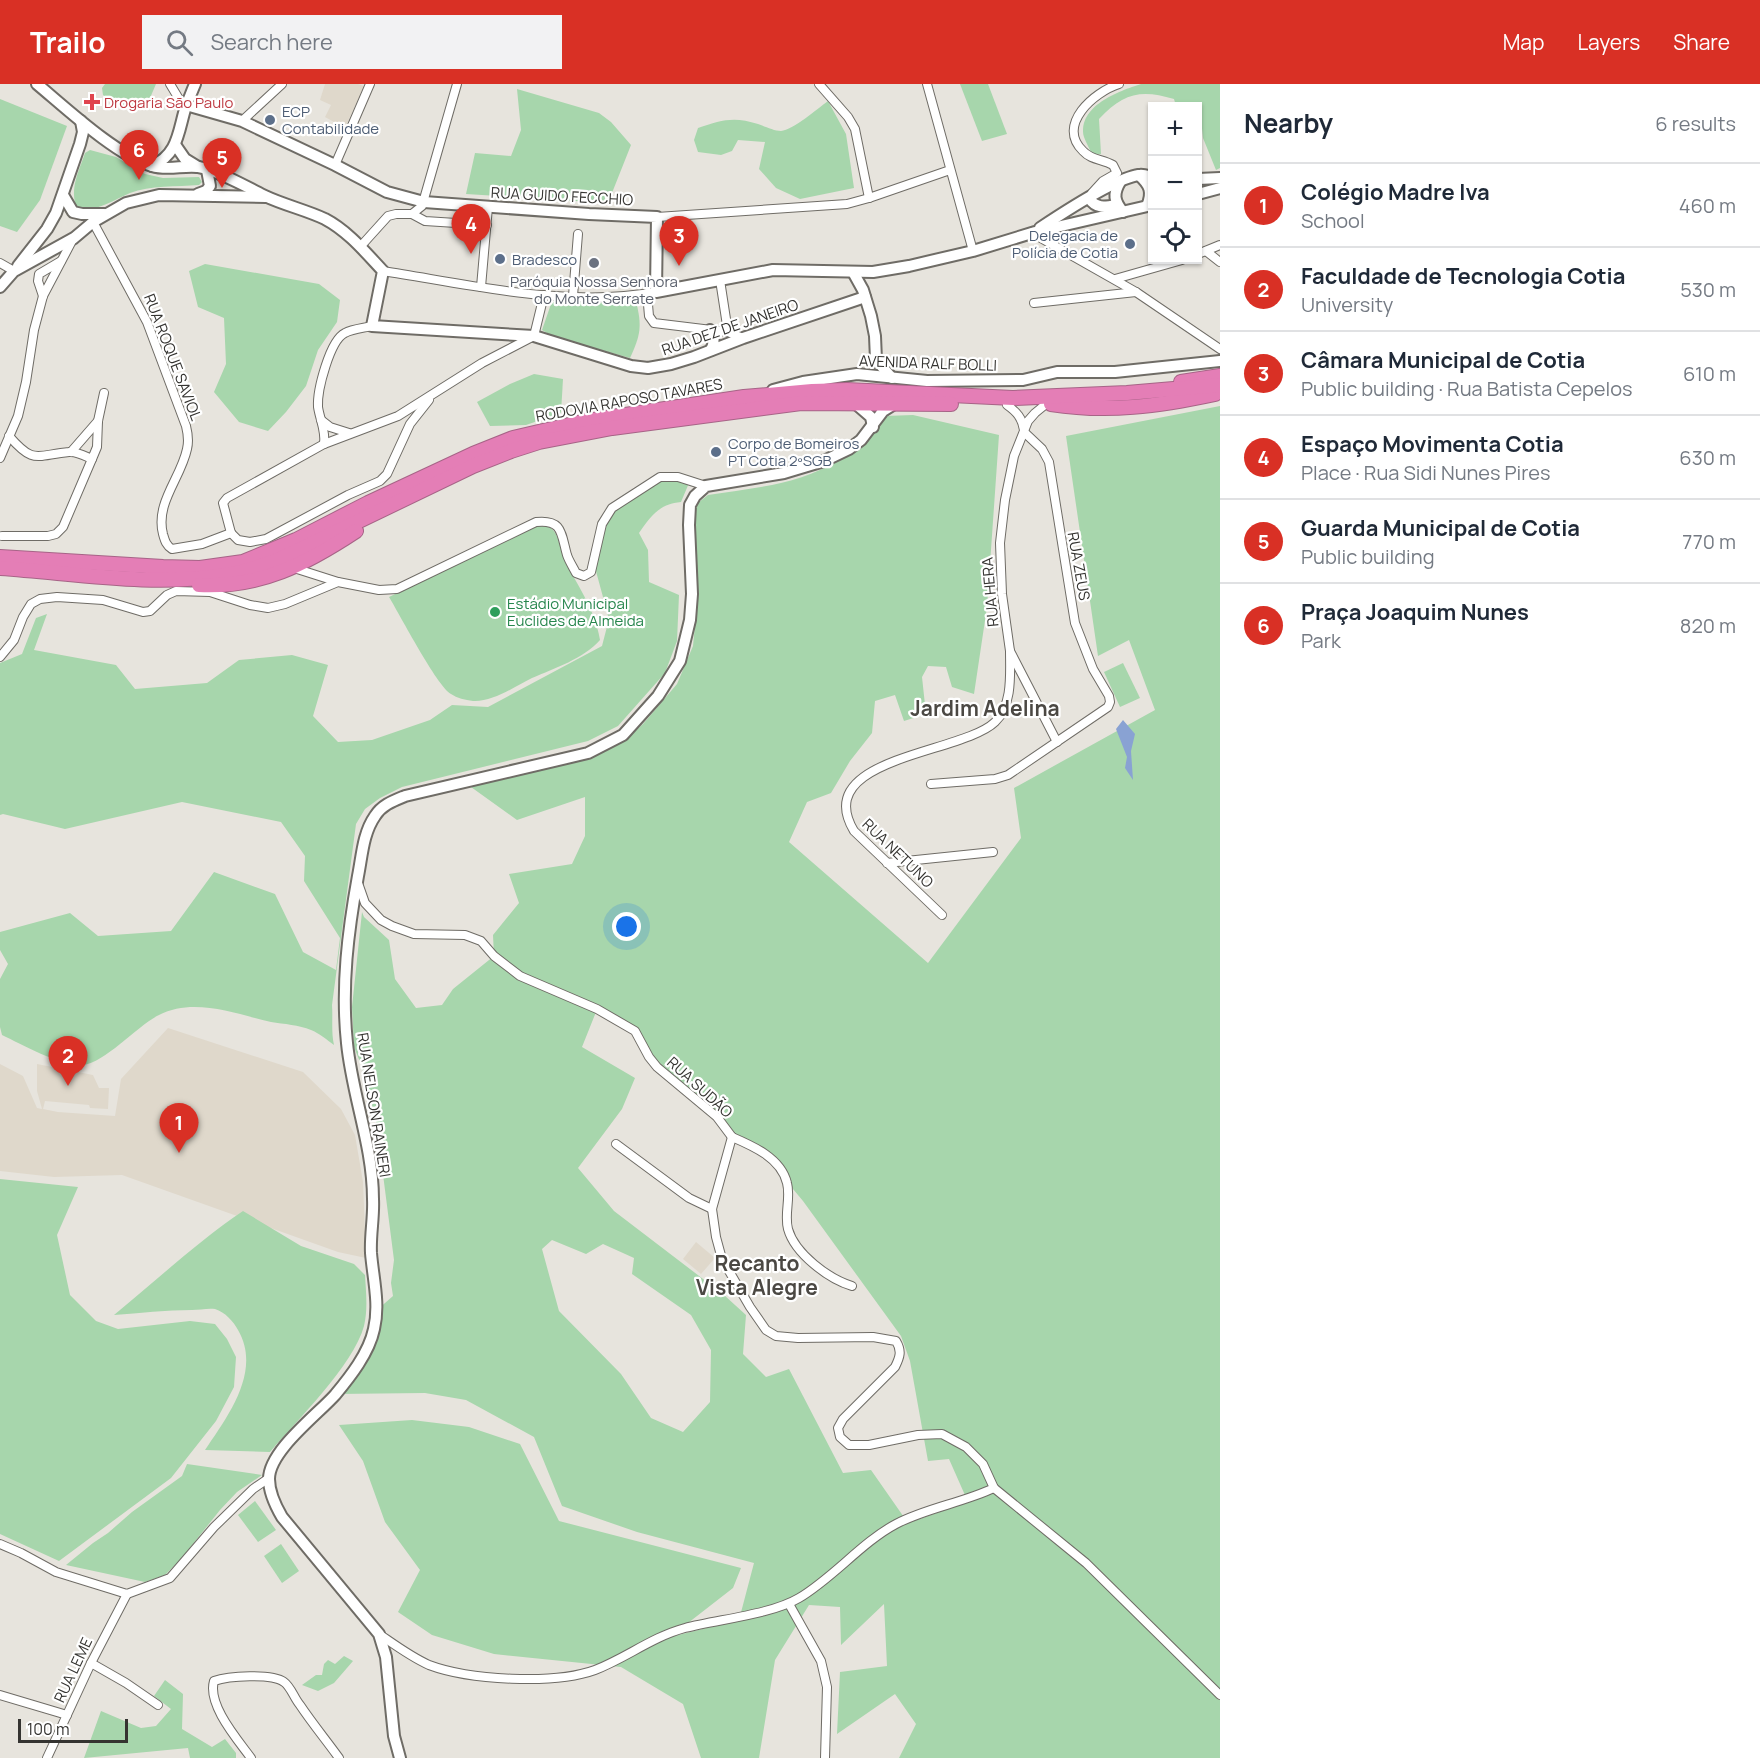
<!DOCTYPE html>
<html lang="en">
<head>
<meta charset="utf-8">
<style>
	body { margin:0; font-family:Manrope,sans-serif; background:#f2f2f3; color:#1f2937 }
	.controls { position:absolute; right:18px; top:18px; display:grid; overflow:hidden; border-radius:0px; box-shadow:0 2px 4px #0004 }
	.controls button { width:54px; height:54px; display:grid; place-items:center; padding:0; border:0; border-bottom:2px solid #e0e1e3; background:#fff; color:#1f2937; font:30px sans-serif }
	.scale { position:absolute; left:18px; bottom:15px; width:110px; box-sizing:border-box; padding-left:6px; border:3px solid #353431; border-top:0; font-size:16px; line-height:21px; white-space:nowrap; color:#353431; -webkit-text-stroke:4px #fff; paint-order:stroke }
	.you { position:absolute; left:627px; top:843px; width:21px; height:21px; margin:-15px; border:4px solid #fff; border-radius:50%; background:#1a73e8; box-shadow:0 0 0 9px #1a73e833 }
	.badge { display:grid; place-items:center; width:39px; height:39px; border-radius:50%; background:#d93025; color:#fff; font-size:20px; font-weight:700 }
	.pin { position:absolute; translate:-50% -50px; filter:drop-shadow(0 2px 3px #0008) }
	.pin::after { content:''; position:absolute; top:32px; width:21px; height:18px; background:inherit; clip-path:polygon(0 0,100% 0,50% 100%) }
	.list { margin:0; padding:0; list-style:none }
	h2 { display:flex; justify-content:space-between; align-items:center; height:78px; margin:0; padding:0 24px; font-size:26px }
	h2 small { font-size:20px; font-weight:400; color:#747a83 }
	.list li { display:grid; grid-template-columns:39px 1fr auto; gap:18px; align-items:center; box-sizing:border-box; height:84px; padding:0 24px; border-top:2px solid #e0e1e3 }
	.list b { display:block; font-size:22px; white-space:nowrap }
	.list p { margin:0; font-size:20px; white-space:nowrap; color:#747a83 }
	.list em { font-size:20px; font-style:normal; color:#747a83 }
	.icon { flex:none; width:33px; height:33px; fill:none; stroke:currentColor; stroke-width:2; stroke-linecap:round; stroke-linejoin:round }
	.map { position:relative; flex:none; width:1220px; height:1674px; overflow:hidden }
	header { display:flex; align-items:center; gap:36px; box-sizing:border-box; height:84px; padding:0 30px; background:#d93025; color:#fff }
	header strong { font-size:28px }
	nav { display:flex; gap:33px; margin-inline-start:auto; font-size:21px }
	.search { width:420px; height:54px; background:#f2f2f3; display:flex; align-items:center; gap:15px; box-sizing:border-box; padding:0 21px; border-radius:0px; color:#747a83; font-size:22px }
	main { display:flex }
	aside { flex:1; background:#fff }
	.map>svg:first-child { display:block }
</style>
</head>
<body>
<header>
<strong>Trailo</strong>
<div class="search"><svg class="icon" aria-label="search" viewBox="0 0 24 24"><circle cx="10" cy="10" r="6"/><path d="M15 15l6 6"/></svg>Search here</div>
<nav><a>Map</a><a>Layers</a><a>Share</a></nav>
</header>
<main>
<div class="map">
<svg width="1220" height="1674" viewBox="0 0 1220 1674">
	<rect width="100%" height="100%" fill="#e7e4dd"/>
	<g fill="#dfd8cb">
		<path d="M325,0H358L364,2L345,44L325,33L331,21L320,16Z"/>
		<path d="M168,944L303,988L341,1025L355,1051L363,1098L366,1174L338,1168L122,1091L54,1093L0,1087V980L23,992L37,1024L42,1025L37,1007V980L93,991L99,1004H109L108,1025L90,1024L89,1021L45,1017L43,1025L58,1028L115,1032L121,995Z"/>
		<path d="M696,1158L715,1174L701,1190L683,1175Z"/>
	</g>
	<g fill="#a7d6ac" fill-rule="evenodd">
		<path d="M105,0H156L147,21L125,25L103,11L102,4Z"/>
		<path d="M960,0H988L1007,50L982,57Z"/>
		<path d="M1141,0H1220V84L1216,86L1203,54L1201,35L1198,40V22H1176L1174,15C1141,5 1123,9 1099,35L1101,70L1092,71C1090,65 1086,59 1084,53C1077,22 1119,7 1141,0Z"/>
		<path d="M517,5L599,29L611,38L631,61L608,119L466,110L475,69L511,72L521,46Z"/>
		<path d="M0,15L67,42L40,116L17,148L0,142Z"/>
		<path d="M828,17L846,50L854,104L800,115L776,104L759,85L765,58L738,56L732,67L721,71L698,68L694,56L698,44C721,36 734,32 758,40C764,42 774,47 781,47C793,46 817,25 828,17Z"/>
		<path d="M90,66L116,73L145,90L163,94L199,93L202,98L199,101C177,103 150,101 130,109C113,116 96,129 77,124C69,105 79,87 85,69Z"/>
		<path d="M205,180L319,200L340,216L337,238L318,266L306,302L286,328L268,347L239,338L214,308L226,280L224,234L198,223L189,187Z"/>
		<path d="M555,217H636C642,242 641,250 630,274L554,253L542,246L551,220Z"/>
		<path d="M534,290L563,295L561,329L526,341L490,342L477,318L510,300Z"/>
		<path d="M1220,322V1674H899L916,1640L895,1610L837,1650L840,1588L887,1582L884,1520L841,1561L840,1523L809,1521L775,1576L759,1674H701L683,1620L621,1583L494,1570L432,1551L398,1528L420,1486L385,1438L363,1377L339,1341L412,1336L469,1343L520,1360L559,1437L741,1484L733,1504L670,1553L739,1536L754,1479L637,1448L562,1422L534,1353L466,1316L425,1309L335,1310L363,1273L377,1226L393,1212L391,1199L394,1176L376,1036L362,983L354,963L352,923L362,828L364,833L389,856L395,895L416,924L442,921L453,905L494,872L493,851L519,819L509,790L572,780L585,752V713L517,736L471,703L597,669L624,657L643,640L677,600L693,562L697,520L690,458L694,427L699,418L708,411C752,404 800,401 838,376C856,364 870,348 885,332L913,331L999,351L987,523L974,610L952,603L946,583L928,582L922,593L926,630L904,637L895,611L875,617L872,649L850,677L831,709L807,718L789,758L928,879L1021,754L1014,704L1155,626L1129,556L1098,572L1066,352ZM596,928L635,947L657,983L717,1033L732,1053L780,1084L788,1099L803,1117L901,1252L910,1277L928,1377L949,1375L968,1418L908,1439L871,1386L843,1389L789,1285L766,1293L743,1270L746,1231L724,1211L614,1127L578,1084L622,1025L635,994L582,963ZM552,1156L586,1170L603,1160L634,1174L632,1190L691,1231L711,1266L710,1318L683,1348L651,1334L621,1290L559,1227L542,1165Z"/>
		<path d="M661,394H679L689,399L681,418C659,420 651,432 639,449L648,466L649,498L679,511L677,557L665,589L618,642L588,657L402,703L380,714L365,725L356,740L332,921C333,935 331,948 334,961C327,956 319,949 311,946C299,941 284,940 271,938C236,930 194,913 159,931C138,941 105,979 83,981C60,982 23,961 2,951L0,943V895L8,880L0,866V848L70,829L98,852L171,847L214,788L275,810L303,868L336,886L340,854L304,797L305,772L281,738L182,718L65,745L3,730L0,731V579L22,570L36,534L47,530L34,566L116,581L135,605L207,599L239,576L292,571L328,581L313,632L338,658L372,656L430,636L452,621L488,623L602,562L609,535L594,480L603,441L613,425Z"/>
		<path d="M537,441C541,442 547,442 551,444C559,450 560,465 564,474C577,502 595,524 600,556C583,575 555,584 532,594C514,603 493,618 473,617C465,616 457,614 451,610C437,602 400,531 389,513Z"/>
		<path d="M1123,579L1140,614L1120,623L1104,588Z"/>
		<path d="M0,1095L78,1103L57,1151L70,1211L96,1237L118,1245L190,1237L215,1240L227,1255L236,1273L234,1303L216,1337L171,1394L59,1477L0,1450Z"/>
		<path d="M243,1127L301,1162L354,1180L365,1191C366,1208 368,1225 364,1242C353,1282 297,1336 270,1368L205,1366C228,1332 262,1287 238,1246C234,1238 225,1228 215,1225C208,1224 199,1226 192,1226C166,1226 140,1229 114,1231C157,1196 197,1158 243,1127Z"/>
		<path d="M187,1380L262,1391L237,1408L220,1426L181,1475L165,1491L145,1498L66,1481L93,1459L108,1449L132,1428L182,1392Z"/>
		<path d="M255,1417L276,1446L258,1458L238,1431Z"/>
		<path d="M281,1460L299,1487L282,1499L264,1472Z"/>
		<path d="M344,1572L353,1577L334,1599L318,1607L302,1601L316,1591H322L324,1580L328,1576L335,1580Z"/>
		<path d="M165,1596L183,1610L182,1645L212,1663L225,1655L236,1669V1674H190L188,1664L84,1674L101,1627L141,1644L156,1642L171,1625L154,1612Z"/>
	</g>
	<path fill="#89a2d3" d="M1123,636L1135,650L1131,667L1133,696L1125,684L1127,673L1116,645Z"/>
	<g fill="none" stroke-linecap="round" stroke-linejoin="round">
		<g stroke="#6f6c66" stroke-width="10">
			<g id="street">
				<path d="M170,0L179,15L186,21"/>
				<path d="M819,0L848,33L855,45L869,114"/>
				<path d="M927,0L973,167"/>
				<path d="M242,37L282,0"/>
				<path d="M335,81L370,0"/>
				<path d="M1092,109L1103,97L1117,89L1113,81C1102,75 1091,76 1083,67C1056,41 1094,8 1119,0"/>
				<path d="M412,130L425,137L487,141"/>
				<path d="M657,133L847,120L869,114L950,86"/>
				<path d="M93,138L147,238L186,342C188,350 189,357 187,365C181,394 155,419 163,450C165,457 166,461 172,465L202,460L231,449"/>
				<path d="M1032,149L1136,208L1220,265"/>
				<path d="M360,163L388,132L396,130H412L422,122L457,0"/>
				<path d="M1206,167L1220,178"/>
				<path d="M1198,170L1220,161"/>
				<path d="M0,179L14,187"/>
				<path d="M383,187C472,201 566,224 656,208"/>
				<path d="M1115,195L1182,176"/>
				<path d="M720,196L728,248"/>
				<path d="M481,203L488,123"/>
				<path d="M647,209L649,232L654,239L728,248L743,254"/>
				<path d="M43,212L38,197L39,190L61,177"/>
				<path d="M573,212L578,150"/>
				<path d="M1034,219L1136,208"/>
				<path d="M1046,320L1035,329L1028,337L1014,372L1005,416L1000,459L1002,510L1010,567L1057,658"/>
				<path d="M1007,321C1017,328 1022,334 1024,346"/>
				<path d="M321,336L330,343L349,349"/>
				<path d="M9,352C34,381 36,371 69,368C76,367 85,372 92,375L97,363L98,337L104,309"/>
				<path d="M324,360C326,347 320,336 318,323C317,306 330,256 345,249C352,245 364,244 372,242"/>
				<path d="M71,368L98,337"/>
				<path d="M0,374L18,332L26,298L34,246L43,212L73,155"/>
				<path d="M231,449L223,419L227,414L324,360L398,332L482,279L534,252L544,211"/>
				<path d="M231,449L238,456L250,458L266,455L348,411L380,397L387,390L410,340L429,316"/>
				<path d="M2,452H48L56,450L63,443L92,375"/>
				<path d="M294,484L338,498"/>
				<path d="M0,573L14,556L23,533L31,520L40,515L57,513L103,516L143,528L150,527L167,511L176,507L210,508L250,521L268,524L285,520L338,498L379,506L397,505L536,438C563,435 561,450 567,471C569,477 573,483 576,489L584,492L591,488L602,440L612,424L660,393H678L706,402"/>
				<path d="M931,700L995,695L1008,691L1108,623L1110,618L1109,612L1093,585L1075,539L1049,378L1042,365L1024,348"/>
				<path d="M887,779L993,768"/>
				<path d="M358,799L365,819L381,836L392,842L414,850L465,851L481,857L494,872L520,892L597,925L635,947L649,973L657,983L717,1033L732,1053"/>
				<path d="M942,831L854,747C810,673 962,670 995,638C1013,621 1010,589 1010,567"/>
				<path d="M732,1053L712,1125L716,1153L722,1175L750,1223L766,1246L776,1252L798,1254L873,1253L896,1257C902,1267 900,1273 895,1283L843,1335L838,1344L840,1353L849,1361H869L918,1351L942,1350L966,1363L983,1380L994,1404"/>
				<path d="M732,1053C753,1062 781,1074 787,1099C791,1114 784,1130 788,1145C795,1170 829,1195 852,1202"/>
				<path d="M616,1060L689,1114L712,1125"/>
				<path d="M0,1460L21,1469L56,1488L127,1510L170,1494L214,1443L253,1405L269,1394"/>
				<path d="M789,1520L821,1577L827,1603L825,1674"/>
				<path d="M379,1550C395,1561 411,1573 429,1581C469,1596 554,1601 595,1586C626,1574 652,1553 685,1544C719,1535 770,1531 799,1514C833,1494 862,1458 896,1440C926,1424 962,1419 994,1404L1086,1479L1220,1611"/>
				<path d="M91,1579L126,1599L158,1621"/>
				<path d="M0,1611L67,1631"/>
				<path d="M47,1674L91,1579L127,1510"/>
				<path d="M251,1674C238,1656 207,1621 214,1597C228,1592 272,1589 284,1598C291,1603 294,1614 300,1621C312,1639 326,1656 339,1674"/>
			</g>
		</g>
		<g stroke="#6f6c66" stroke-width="14">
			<g id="secondary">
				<path d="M37,0C67,25 116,71 152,82C168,87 183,81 198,83C215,85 249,104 265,112C284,121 306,126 325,135C348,147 366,169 383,187L372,242L534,252L631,282L648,284L671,280L694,273L743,254L865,213"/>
				<path d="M186,21L242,37L335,81L387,108L424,118L589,130L657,133L656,208L773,186L873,188L909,182L973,167L1035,148L1152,121"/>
				<path d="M176,62L185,75L198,83"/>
				<path d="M152,82C179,70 178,47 186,22C189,15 192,7 195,0"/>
				<path d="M1139,91C1150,101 1153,108 1147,122"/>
				<path d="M1198,95L1220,94"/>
				<path d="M1120,98C1113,110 1114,117 1123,128"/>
				<path d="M198,110L206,107L210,102L207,86"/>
				<path d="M1198,110L1220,104"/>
				<path d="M63,111L73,128L82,130H104"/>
				<path d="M1089,114C1096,125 1105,123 1117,121"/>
				<path d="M1040,144C1061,130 1115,94 1139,91C1143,90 1148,92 1152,93"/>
				<path d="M18,182L47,145L56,129L80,60L83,48L81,37"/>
				<path d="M853,188L863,206L871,232L875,252L876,276L892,294"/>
				<path d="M0,203L14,187L74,154L93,138L126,119L159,111L266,113"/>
				<path d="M710,246C714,253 715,258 711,266"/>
				<path d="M773,306L803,298L857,290L927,297L1023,296L1057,288H1115L1220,277"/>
				<path d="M856,320L871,333L873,343"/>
				<path d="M400,1674L394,1652L386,1573L379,1550L282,1433C275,1421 269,1408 269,1395C269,1367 317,1331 335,1311C350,1293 369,1269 374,1245C380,1220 373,1194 371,1169C370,1151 374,1133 373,1115C373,1062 352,1011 347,959C341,902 348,847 358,792C362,772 363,749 375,732C382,721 393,717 405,712L588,669L623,651L658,612L680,577L690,536L692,510L689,441L690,421L695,412L706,402L784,389L824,377L849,365L861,356L883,327L894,320"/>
			</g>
		</g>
		<g stroke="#a76487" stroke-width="16">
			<g id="highway">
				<path d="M1181,298L1220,292"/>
				<path d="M1051,320C1108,329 1159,322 1215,310"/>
				<path d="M0,473L163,483L200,484L243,478L296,456L368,419L473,370L513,354L586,337L744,313L812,307L847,306L1013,314L1127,309L1220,301"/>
				<path d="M0,484C75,489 151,503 226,491C245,488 262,482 280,475L473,382L511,367L539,358L612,344L801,319L951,320"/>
				<path d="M199,501C260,504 306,480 356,447"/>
			</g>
		</g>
		<use href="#street" stroke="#fff" stroke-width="8"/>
		<use href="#secondary" stroke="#fff" stroke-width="10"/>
		<use href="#highway" stroke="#e47eb6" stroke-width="14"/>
	</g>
	<path fill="#e0444e" stroke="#fff" stroke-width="2" d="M89 9h6v6h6v6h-6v6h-6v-6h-6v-6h6z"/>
	<g fill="#5c6f8a" stroke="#fff" stroke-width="2">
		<circle cx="270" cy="36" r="6"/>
		<circle cx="1130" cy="160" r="6"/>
		<circle cx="500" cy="175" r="6"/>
		<circle cx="716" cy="368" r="6"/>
	</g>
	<circle fill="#6b7280" stroke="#fff" stroke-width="2" cx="594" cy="179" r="6"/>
	<circle fill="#2e9e5b" stroke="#fff" stroke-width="2" cx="495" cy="528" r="6"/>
	<g text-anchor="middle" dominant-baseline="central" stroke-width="4.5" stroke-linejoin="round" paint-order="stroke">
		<g font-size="15" fill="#be3a42" stroke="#fff" text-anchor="start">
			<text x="104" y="18">Drogaria São Paulo</text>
		</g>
		<g font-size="15" fill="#4e5e75" stroke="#fff" text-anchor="start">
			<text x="282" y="27">ECP<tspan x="282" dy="17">Contabilidade</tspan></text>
			<text x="1118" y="151" text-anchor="end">Delegacia de<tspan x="1118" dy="17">Polícia de Cotia</tspan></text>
			<text x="512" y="175">Bradesco</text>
			<text x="728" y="359">Corpo de Bomeiros<tspan x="728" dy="17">PT Cotia 2ºSGB</tspan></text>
		</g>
		<g font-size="15" fill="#353431" stroke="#fff">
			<text transform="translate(562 112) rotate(3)">RUA GUIDO FECCHIO</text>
			<text transform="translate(730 243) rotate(-19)">RUA DEZ DE JANEIRO</text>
			<text transform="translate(173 273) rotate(69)">RUA ROQUE SAVIOL</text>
			<text transform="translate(928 279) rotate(2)">AVENIDA RALF BOLLI</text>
			<text transform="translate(629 316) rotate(-10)">RODOVIA RAPOSO TAVARES</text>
			<text transform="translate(1079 482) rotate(80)">RUA ZEUS</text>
			<text transform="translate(990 508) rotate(-95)">RUA HERA</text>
			<text transform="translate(898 769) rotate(44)">RUA NETUNO</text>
			<text transform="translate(700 1003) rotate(42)">RUA SUDÃO</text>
			<text transform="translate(374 1021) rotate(81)">RUA NELSON RAINERI</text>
			<text transform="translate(73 1586) rotate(-65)">RUA LEME</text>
		</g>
		<g font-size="15" fill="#5b616d" stroke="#fff">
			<text x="594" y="197">Paróquia Nossa Senhora<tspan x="594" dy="17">do Monte Serrate</tspan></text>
		</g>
		<g font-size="15" fill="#27864d" stroke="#fff" text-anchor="start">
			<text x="507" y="519">Estádio Municipal<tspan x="507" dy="17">Euclides de Almeida</tspan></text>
		</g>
		<g font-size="21" font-weight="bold" fill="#4b4843" stroke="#fff">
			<text x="985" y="624">Jardim Adelina</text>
			<text x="757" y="1179">Recanto<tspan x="757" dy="24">Vista Alegre</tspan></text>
		</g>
	</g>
</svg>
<div class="controls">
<button>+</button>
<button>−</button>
<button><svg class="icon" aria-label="locate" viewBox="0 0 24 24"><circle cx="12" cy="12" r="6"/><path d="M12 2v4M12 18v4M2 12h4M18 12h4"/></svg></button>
</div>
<div class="scale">100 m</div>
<div class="you"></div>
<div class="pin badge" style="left:179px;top:1069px">1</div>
<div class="pin badge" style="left:68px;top:1002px">2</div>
<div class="pin badge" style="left:679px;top:182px">3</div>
<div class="pin badge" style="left:471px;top:170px">4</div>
<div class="pin badge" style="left:222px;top:104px">5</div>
<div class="pin badge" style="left:139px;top:96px">6</div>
</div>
<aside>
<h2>Nearby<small>6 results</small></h2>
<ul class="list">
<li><span class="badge">1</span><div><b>Colégio Madre Iva</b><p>School</p></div><em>460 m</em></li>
<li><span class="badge">2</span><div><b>Faculdade de Tecnologia Cotia</b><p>University</p></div><em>530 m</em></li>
<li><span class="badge">3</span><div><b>Câmara Municipal de Cotia</b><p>Public building · Rua Batista Cepelos</p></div><em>610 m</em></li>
<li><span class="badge">4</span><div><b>Espaço Movimenta Cotia</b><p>Place · Rua Sidi Nunes Pires</p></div><em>630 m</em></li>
<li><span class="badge">5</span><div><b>Guarda Municipal de Cotia</b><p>Public building</p></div><em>770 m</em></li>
<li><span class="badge">6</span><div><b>Praça Joaquim Nunes</b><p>Park</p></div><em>820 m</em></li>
</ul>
</aside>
</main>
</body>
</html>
